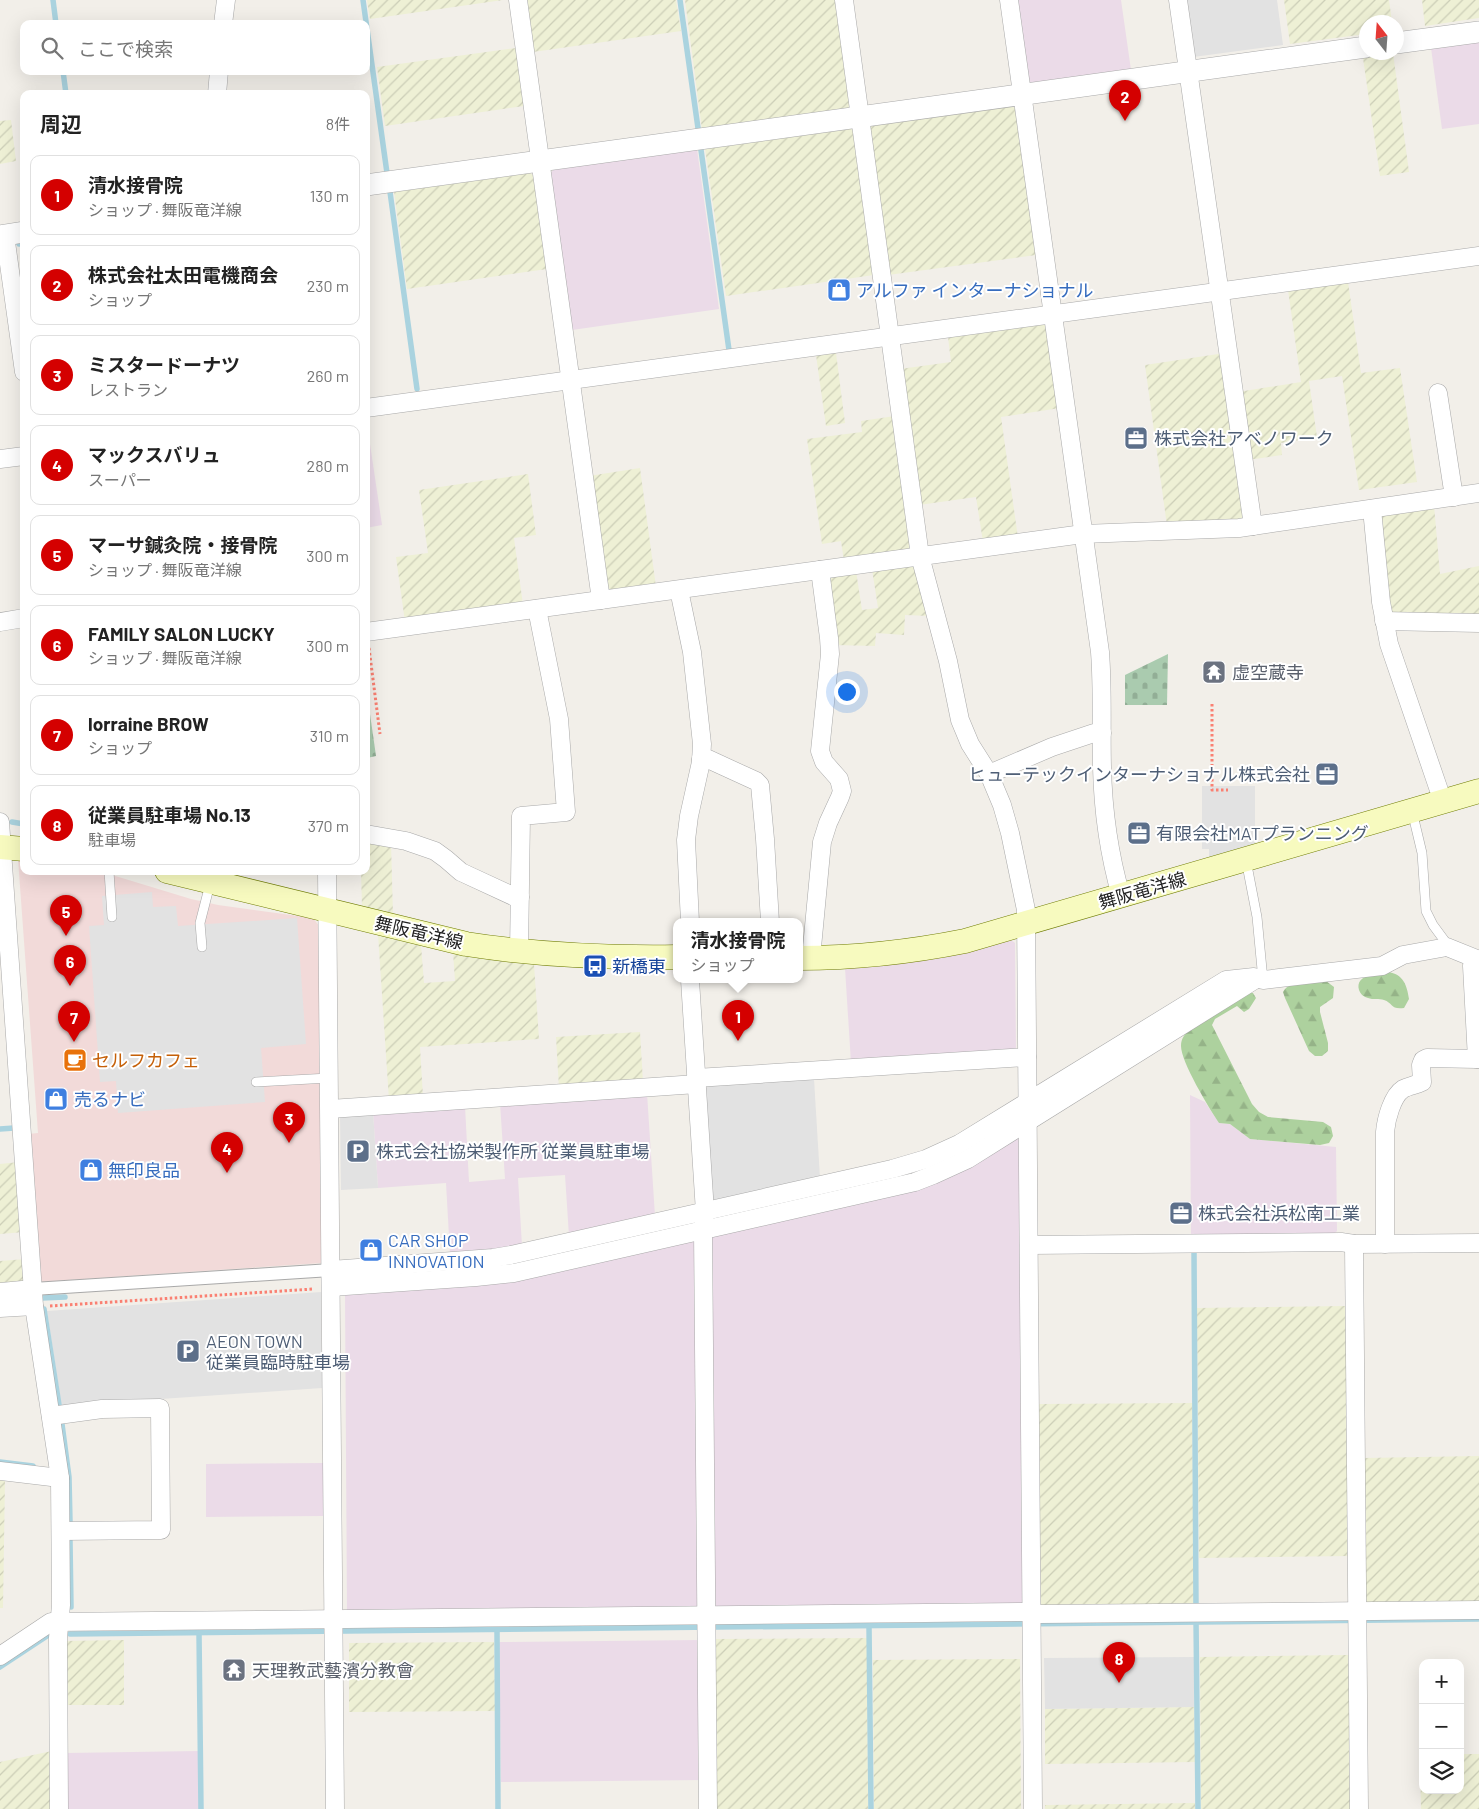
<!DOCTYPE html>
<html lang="ja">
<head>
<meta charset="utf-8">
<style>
	body { margin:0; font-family:Barlow,"Noto Sans JP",sans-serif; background:#f6f6f6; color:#222 }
	.controls { position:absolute; right:15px; bottom:15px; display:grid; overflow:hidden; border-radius:10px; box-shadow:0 5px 20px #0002 }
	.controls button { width:45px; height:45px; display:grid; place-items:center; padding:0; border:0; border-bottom:1px solid #e0e0e0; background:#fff; color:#222; font:25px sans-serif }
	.compass { position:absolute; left:1359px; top:15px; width:45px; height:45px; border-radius:50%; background:#fff; box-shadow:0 5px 20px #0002; rotate:343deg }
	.you { position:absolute; left:846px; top:691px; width:18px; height:18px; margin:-12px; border:4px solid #fff; border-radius:50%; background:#1a73e8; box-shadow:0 0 0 8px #1a73e833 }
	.badge { display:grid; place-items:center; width:32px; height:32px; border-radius:50%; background:#d40000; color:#fff; font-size:16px; font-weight:700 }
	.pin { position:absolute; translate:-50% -41px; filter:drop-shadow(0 1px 2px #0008) }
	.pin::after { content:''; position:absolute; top:26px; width:18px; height:15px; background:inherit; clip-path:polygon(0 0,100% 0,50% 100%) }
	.popup { position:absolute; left:673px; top:918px; width:130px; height:65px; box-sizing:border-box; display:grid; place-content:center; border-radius:10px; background:#fff; filter:drop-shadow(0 1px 4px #0005); font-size:16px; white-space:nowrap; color:#767676 }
	.popup b { font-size:19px; color:#222 }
	.popup::after { content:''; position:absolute; left:50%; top:100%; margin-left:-10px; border:10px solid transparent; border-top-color:#fff }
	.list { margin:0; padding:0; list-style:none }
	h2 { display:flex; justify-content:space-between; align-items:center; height:65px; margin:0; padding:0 20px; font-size:21px }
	h2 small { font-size:16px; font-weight:400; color:#767676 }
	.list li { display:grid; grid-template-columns:32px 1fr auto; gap:15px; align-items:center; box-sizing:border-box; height:80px; margin:0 10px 10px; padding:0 10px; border:1px solid #e0e0e0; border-radius:10px }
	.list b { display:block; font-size:19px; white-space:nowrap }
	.list p { margin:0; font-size:16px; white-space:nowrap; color:#767676 }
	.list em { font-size:16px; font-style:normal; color:#767676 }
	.icon { flex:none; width:28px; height:28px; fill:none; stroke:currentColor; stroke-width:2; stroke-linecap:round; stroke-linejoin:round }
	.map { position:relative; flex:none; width:1479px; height:1809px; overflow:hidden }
	.search { position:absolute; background:#fff; box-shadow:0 5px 20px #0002; left:20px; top:20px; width:350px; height:55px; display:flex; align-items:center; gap:12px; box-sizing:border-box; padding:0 18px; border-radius:10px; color:#767676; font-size:19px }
	.panel { position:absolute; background:#fff; box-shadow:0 5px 20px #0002; left:20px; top:90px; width:350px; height:785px; border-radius:10px }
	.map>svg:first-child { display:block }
</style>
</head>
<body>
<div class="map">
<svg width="1479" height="1809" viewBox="0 0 1479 1809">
	<defs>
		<pattern id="farmland-furrows" width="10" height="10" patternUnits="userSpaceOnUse" patternTransform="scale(1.25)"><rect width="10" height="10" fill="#eef0d5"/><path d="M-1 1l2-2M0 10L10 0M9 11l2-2" fill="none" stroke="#ccceb7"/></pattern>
		<pattern id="forest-firs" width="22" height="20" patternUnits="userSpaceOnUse" patternTransform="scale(1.25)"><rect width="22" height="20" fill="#add19e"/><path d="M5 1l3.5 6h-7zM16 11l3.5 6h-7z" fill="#95b388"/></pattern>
		<pattern id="cemetery-stones" width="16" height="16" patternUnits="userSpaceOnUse" patternTransform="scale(1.25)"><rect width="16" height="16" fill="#aacbaf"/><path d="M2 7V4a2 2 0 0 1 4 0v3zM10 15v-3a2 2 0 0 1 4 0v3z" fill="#92ae96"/></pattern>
	</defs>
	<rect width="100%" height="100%" fill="#f2efe9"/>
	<path fill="#f2dad9" d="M18,859L24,860V871H99L191,899L218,905L313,918L320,927L322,1263L38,1282L28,1134L38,1133Z"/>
	<g fill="#ebdbe8">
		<path d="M1015,0H1121L1131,70L1031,84L1026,80Z"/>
		<path d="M1479,42V124L1442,129L1431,48Z"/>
		<path d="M697,149L719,309L572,330L550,174L554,169Z"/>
		<path d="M366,417L382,525L366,528Z"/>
		<path d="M1011,940L1015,943L1016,1052L851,1063L845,968Z"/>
		<path d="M647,1093L655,1216L569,1236L565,1175L518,1178L522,1246L450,1254L446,1183L378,1188L373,1112L465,1106L469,1182L505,1179L500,1103Z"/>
		<path d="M1190,1095L1205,1102L1219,1123L1230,1124L1250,1139L1336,1147L1337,1231L1333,1235L1191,1237Z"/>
		<path d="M1021,1133L1025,1602L1020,1606L712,1609L709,1235L897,1192Z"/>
		<path d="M694,1238L698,1241L701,1606L697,1610L347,1613L345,1292Z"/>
		<path d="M323,1463V1516L206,1517V1464Z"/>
		<path d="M701,1640L702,1780L501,1782L499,1642Z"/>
		<path d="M199,1751V1809H66V1753Z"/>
	</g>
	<g fill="url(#farmland-furrows)">
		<path d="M367,0H503L370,19Z"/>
		<path d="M526,0H676L681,31L533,52Z"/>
		<path d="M685,0H837L851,105L847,109L702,129Z"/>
		<path d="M1284,0H1389L1392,22H1366V34L1290,44Z"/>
		<path d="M1422,0H1479V18L1425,26Z"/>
		<path d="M516,48L524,106L385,126L377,67Z"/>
		<path d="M1393,53L1409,172L1380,176L1363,58Z"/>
		<path d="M1012,106L1016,109L1036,255L888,275L868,130L872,125Z"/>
		<path d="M11,120L16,161L0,164V121Z"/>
		<path d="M850,128L855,132L874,275L726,296L705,148Z"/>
		<path d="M529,172L534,176L547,269L407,289L394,191Z"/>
		<path d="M1348,282L1361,373L1400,368L1417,482L1359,490L1342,376L1309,381L1317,437L1281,443L1282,455L1248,460L1238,392L1301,382L1288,290Z"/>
		<path d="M1049,323L1060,408L1001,417L1018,538L983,542L976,497L919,505L900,369L951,362L948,337Z"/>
		<path d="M836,353L845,423L826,426L816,355Z"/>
		<path d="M1225,353L1244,523L1167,526L1145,365Z"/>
		<path d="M895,416L914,548L910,552L844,561L841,541L822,544L807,439L862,432L861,421Z"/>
		<path d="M640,468L656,587L610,594L605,590L589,476Z"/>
		<path d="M528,474L536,535L514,538L523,605L405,622L396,557L428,553L419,490Z"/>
		<path d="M1434,505L1440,574L1479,566V619L1391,616L1378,518L1381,513Z"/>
		<path d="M912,563L918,567L930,616L905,615L904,635L876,633L875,646L834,645L825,575L856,571L862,610L878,608L872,569Z"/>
		<path d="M366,838L391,842L393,915L362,908L361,871H366Z"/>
		<path d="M378,934L421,945L424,983L455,981L453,952L488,959L534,964L539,1039L420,1047L423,1097L389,1100Z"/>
		<path d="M640,1032L643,1082L559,1088L556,1037Z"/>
		<path d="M19,1162L24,1232L0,1234V1164Z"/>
		<path d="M26,1259L27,1284L0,1286V1261Z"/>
		<path d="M1347,1306L1349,1556L1199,1558L1197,1308Z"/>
		<path d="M1192,1403L1194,1604L1041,1606L1039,1404Z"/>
		<path d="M1479,1456V1601L1366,1603L1364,1458Z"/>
		<path d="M0,1478L5,1479L3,1608H0Z"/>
		<path d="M867,1638L868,1809H713L712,1639Z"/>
		<path d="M124,1640V1705H66L65,1641Z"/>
		<path d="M494,1642L495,1711L349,1712V1643Z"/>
		<path d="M1349,1655L1351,1809H1201L1200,1657Z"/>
		<path d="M1020,1659L1021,1809H874L873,1660Z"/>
		<path d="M1194,1707L1195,1762L1045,1764V1709Z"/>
		<path d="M52,1751V1809H0V1762Z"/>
		<path d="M1460,1754H1479V1809H1421L1420,1755H1423V1790H1460Z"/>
		<path d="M1195,1803V1809H1045V1805Z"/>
	</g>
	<g fill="url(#forest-firs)">
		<path d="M1388,972C1403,974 1407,985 1409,999L1404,1008C1391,1010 1393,1003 1384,1000C1379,998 1373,1000 1368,998C1364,997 1361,995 1359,990C1355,974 1377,974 1388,972Z"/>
		<path d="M1326,981L1334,987L1333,998L1320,1007V1012L1328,1043V1051L1322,1056H1315L1309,1051L1285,998L1283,992C1290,979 1313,982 1326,981Z"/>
		<path d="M1249,993H1253L1256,998L1249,1009L1244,1012L1237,1006L1215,1019L1212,1025L1252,1104L1259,1112L1268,1117L1323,1122L1331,1127L1333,1136L1329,1143L1320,1145L1250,1139L1230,1124L1219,1123C1209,1108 1181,1062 1181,1046C1181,1038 1185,1034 1190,1029Z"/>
	</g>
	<g fill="url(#cemetery-stones)">
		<path d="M1168,654L1167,705H1125V675Z"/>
		<path d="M366,686L376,756L367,758L366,756Z"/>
	</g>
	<g fill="#e2e2e2">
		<path d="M1185,0H1277L1283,45L1193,57Z"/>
		<path d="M1202,786H1255V847L1209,860V849H1202Z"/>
		<path d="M152,892L153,907L176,906L178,926L297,918L306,1044L261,1048L265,1102L118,1113L116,1081L100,1082L89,926L104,925L102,896Z"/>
		<path d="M814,1079L820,1178L711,1203L704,1090L708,1086Z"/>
		<path d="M373,1112L378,1188L341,1190L340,1114Z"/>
		<path d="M321,1292L322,1388L102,1403L62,1409L47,1311Z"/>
		<path d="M1194,1657V1707L1045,1709L1044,1658Z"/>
	</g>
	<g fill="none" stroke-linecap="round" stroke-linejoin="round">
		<g stroke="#aad3df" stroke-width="5.5">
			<path d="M53,0L56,24"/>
			<path d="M363,0L387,173"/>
			<path d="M680,0L698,128"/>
			<path d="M63,71L66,94"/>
			<path d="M701,150L729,350"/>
			<path d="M390,192L417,389"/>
			<path d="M19,244L24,243"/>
			<path d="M12,822L24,824"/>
			<path d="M0,1129L14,1128"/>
			<path d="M1194,1250L1196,1608"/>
			<path d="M42,1298L65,1297"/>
			<path d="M44,1309L59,1405"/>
			<path d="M62,1424L69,1477L70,1522"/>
			<path d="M0,1462L33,1466"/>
			<path d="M70,1541L71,1607"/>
			<path d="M1196,1619L1198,1809"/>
			<path d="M869,1626L871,1809"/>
			<path d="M497,1630L498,1809"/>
			<path d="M199,1633L201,1809"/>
			<path d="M70,1634L1479,1619"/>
			<path d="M0,1667L47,1636"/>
		</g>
		<g stroke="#a9a9a9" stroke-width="10">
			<g id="service">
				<path d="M1412,811L1422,853L1426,911L1433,925L1447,944V947"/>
				<path d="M1246,860L1257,917L1263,980"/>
				<path d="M109,871L112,917"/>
				<path d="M202,947L200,923L210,884"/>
				<path d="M256,1082L329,1078"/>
			</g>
		</g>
		<g stroke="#a9a9a9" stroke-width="14">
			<path id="pedestrian" d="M33,1289L331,1270"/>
		</g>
		<g stroke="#a9a9a9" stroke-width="19">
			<g id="minor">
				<path d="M518,0L601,600"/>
				<path d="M844,0L920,556L948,661L960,720L970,744L989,774L1002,805L1010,833L1026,910L1033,1809"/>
				<path d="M1009,0L1100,652C1103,691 1101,729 1102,767C1103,811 1109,854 1121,896"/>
				<path d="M1178,0L1253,526"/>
				<path d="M223,24L226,0"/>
				<path d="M217,94L219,71"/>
				<path d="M5,235L24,372"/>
				<path d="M1438,393L1454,497"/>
				<path d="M366,408L1479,256"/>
				<path d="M0,459L24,456"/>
				<path d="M1372,509L1381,602L1389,644L1443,802"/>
				<path d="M679,590L692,652L702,744L701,762L689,816L686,840L690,922"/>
				<path d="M1384,621L1479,623"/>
				<path d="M0,622L24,618"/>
				<path d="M366,632L1083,534L1239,528L1479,493"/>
				<path d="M701,759H708L756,781L760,785L765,839L770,922"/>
				<path d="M989,774L1052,747L1094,733H1102"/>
				<path d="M0,822L34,1306L60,1478L61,1605L58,1638L59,1809"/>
				<path d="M366,834L406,841L435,851L446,859L461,872L515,897H520"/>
				<path d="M327,871L335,1809"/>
				<path d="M519,952L521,816L566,812L559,719L537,609"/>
				<path d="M811,958L822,842L828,823L840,797L842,791L839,779L824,762L820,751L830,654L829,638L820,570"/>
				<path d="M1476,959L1472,966L1477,1059H1479"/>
				<path d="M690,980L705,1212L703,1230L708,1809"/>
				<path d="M696,1078L1027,1057"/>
				<path d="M330,1109L697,1084"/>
				<path d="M1354,1244L1359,1809"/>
				<path d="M1385,1244V1132C1386,1120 1392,1096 1403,1089C1409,1086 1416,1085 1422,1082L1421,1065L1423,1060L1427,1058L1477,1059"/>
				<path d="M1029,1245L1341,1242L1354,1244L1479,1243"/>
				<path d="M331,1270L493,1258L511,1255L892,1169L926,1159L959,1144L1226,980L1254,977L1263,980L1382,966L1403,955L1447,947L1479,960"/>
				<path d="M331,1287L476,1277L514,1273L915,1182L933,1175L968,1159L1256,979"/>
				<path d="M0,1292L33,1289"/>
				<path d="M0,1308L34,1306"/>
				<path d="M51,1416L102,1409L160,1408L161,1530L61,1531"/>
				<path d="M0,1471L60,1478"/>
				<path d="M0,1656L51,1622L1023,1612L1041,1614L1479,1610"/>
			</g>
		</g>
		<g stroke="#a9a9a9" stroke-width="22">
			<g id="tertiary">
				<path d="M1396,43L1479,32"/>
				<path d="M366,185L1366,47"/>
				<path d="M0,236L24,232"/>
			</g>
		</g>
		<g stroke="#707d05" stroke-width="25">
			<g id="secondary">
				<path d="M0,847L24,849"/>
				<path d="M167,871L466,944C536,955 606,958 677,957"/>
				<path d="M799,958C855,958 910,952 965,941L1479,791"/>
			</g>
		</g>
		<g stroke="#fa8072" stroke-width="3" stroke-dasharray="2.5 2.5" stroke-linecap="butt">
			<path d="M369,648L380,734"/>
			<path d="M1212,704V790H1228"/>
			<path d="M50,1306L313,1289"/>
		</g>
		<use href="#service" stroke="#fff" stroke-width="9"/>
		<use href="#pedestrian" stroke="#fff" stroke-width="12"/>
		<use href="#minor" stroke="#fff" stroke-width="18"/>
		<use href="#tertiary" stroke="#fff" stroke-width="21"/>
		<use href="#secondary" stroke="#f7fabf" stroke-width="24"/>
	</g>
	<defs>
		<g id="shop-square" transform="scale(1.25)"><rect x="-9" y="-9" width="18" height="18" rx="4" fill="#3f7fe0" stroke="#fff"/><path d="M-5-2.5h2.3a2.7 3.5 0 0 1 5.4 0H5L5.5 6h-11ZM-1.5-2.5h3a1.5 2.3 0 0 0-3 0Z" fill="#fff"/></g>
		<g id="office-square" transform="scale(1.25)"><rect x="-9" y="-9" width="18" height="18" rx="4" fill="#5c6f8a" stroke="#fff"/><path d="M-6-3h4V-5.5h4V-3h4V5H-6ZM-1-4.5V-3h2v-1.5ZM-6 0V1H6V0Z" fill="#fff"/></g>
		<g id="temple-square" transform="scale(1.25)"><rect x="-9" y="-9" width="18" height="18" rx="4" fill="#6b7280" stroke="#fff"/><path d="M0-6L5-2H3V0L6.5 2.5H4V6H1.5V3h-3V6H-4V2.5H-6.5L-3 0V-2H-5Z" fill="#fff"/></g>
		<g id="bus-square" transform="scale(1.25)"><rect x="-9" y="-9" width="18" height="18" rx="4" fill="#1a4fb4" stroke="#fff"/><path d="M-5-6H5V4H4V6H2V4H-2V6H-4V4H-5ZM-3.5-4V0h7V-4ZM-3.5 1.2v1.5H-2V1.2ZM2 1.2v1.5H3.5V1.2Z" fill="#fff"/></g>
		<g id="cafe-square" transform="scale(1.25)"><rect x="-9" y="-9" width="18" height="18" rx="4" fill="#e8710a" stroke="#fff"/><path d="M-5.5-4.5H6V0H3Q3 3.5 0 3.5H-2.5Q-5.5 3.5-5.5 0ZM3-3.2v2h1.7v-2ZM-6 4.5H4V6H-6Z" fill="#fff"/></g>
		<g id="parking-square" transform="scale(1.25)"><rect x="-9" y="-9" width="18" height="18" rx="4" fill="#5c6f8a" stroke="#fff"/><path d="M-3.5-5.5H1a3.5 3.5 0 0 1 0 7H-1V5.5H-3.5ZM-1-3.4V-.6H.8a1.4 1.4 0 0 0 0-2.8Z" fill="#fff"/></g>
	</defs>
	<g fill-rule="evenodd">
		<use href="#shop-square" x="839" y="290"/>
		<use href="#office-square" x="1136" y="438"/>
		<use href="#temple-square" x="1214" y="672"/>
		<use href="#office-square" x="1327" y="774"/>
		<use href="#office-square" x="1139" y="833"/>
		<use href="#bus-square" x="595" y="966"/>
		<use href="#cafe-square" x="75" y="1060"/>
		<use href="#shop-square" x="56" y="1099"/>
		<use href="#parking-square" x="358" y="1151"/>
		<use href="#shop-square" x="91" y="1170"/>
		<use href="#office-square" x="1181" y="1213"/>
		<use href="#shop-square" x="371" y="1250"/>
		<use href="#parking-square" x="188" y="1351"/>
		<use href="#temple-square" x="234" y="1670"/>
	</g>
	<g text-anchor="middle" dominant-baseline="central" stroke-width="4" stroke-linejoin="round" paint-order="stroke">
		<g font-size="18" fill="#366cbe" stroke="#fff" text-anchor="start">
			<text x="856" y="290">アルファ インターナショナル</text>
			<text x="74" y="1099">売るナビ</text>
			<text x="108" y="1170">無印良品</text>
			<text x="388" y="1240">CAR SHOP<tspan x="388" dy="21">INNOVATION</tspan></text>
		</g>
		<g font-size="18" fill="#4e5e75" stroke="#fff" text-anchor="start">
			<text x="1154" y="438">株式会社アベノワーク</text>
			<text x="1310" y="774" text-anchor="end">ヒューテックインターナショナル株式会社</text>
			<text x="1156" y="833">有限会社MATプランニング</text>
			<text x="376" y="1151">株式会社協栄製作所 従業員駐車場</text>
			<text x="1198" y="1213">株式会社浜松南工業</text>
			<text x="206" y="1341">AEON TOWN<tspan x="206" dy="21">従業員臨時駐車場</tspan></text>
		</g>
		<g font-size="18" fill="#5b616d" stroke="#fff" text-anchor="start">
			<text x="1232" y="672">虚空蔵寺</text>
			<text x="252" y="1670">天理教武藝濱分教會</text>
		</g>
		<g font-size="18" fill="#222" stroke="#fff">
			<text transform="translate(1142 890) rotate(-16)">舞阪竜洋線</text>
			<text transform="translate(419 932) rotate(13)">舞阪竜洋線</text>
		</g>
		<g font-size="18" fill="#164399" stroke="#fff" text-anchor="start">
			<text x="612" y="966">新橋東</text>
		</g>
		<g font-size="18" fill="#c56008" stroke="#fff" text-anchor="start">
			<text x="92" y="1060">セルフカフェ</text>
		</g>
	</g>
</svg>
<div class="controls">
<button>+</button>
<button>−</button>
<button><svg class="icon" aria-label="layers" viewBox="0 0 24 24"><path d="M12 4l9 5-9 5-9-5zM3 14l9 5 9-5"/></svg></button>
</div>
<svg class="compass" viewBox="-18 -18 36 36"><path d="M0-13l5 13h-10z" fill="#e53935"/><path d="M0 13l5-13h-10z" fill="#767676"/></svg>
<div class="you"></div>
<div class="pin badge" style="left:738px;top:1041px">1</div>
<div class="popup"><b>清水接骨院</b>ショップ</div>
<div class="pin badge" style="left:1125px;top:121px">2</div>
<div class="pin badge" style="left:289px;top:1143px">3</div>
<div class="pin badge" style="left:227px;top:1173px">4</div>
<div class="pin badge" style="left:66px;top:936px">5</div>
<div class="pin badge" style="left:70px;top:986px">6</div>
<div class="pin badge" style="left:74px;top:1042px">7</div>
<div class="pin badge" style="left:1119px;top:1683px">8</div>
<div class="search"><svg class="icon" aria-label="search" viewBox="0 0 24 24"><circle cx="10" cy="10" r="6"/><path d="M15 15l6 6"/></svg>ここで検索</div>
<section class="panel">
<h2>周辺<small>8件</small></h2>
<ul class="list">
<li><span class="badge">1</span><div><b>清水接骨院</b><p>ショップ · 舞阪竜洋線</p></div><em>130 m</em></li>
<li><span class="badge">2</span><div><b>株式会社太田電機商会</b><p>ショップ</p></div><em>230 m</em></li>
<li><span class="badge">3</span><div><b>ミスタードーナツ</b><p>レストラン</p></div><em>260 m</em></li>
<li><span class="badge">4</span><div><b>マックスバリュ</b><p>スーパー</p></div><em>280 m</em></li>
<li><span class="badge">5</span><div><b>マーサ鍼灸院・接骨院</b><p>ショップ · 舞阪竜洋線</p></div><em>300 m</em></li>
<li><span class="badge">6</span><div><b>FAMILY SALON LUCKY</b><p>ショップ · 舞阪竜洋線</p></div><em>300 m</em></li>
<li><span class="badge">7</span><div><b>lorraine BROW</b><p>ショップ</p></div><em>310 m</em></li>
<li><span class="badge">8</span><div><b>従業員駐車場 No.13</b><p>駐車場</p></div><em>370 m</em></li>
</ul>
</section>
</div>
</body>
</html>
